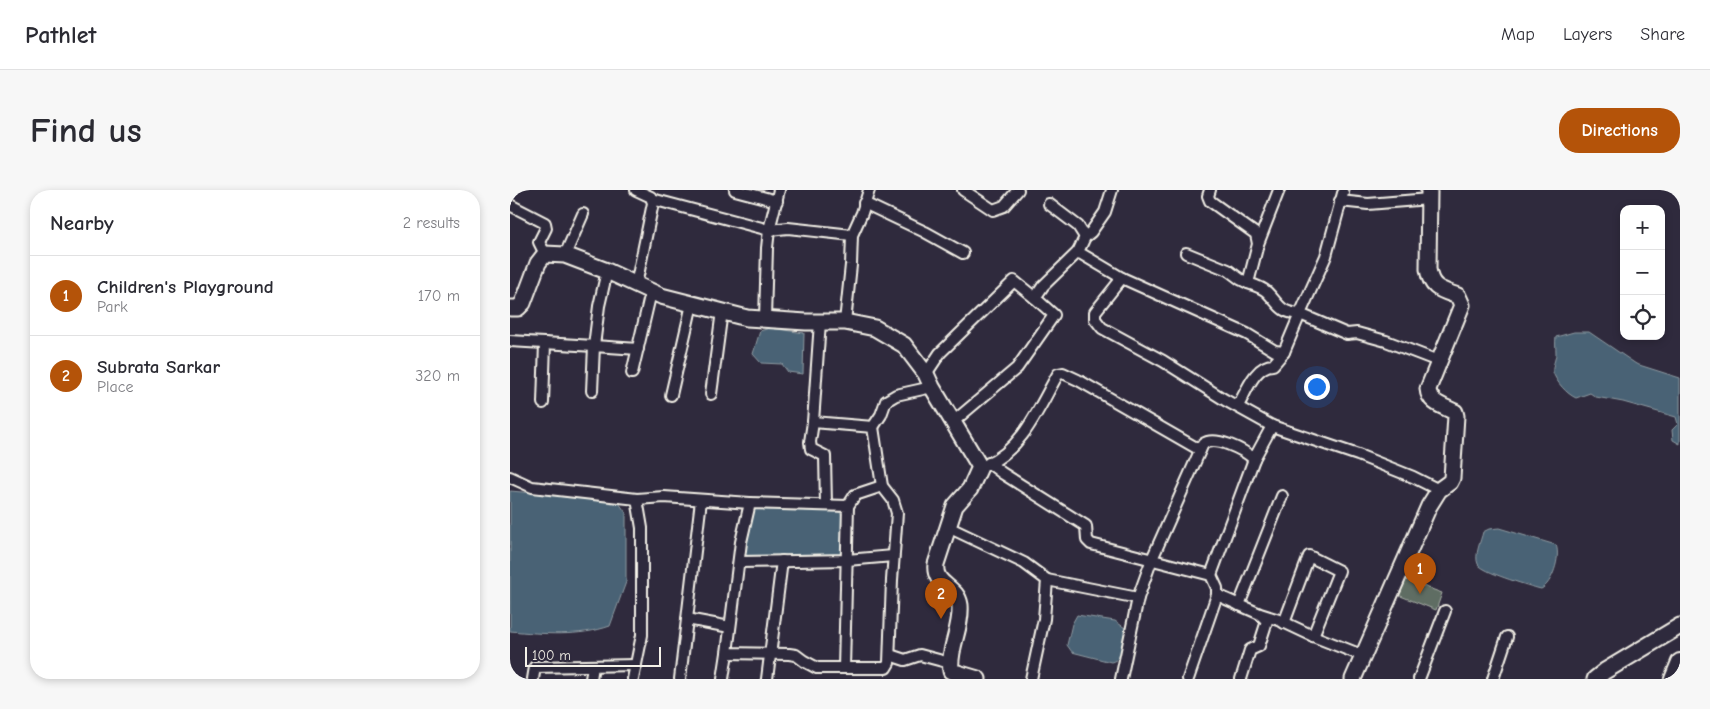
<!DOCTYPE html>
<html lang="en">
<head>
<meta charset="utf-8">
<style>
	body { margin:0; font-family:"Comic Neue",sans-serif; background:#f7f7f7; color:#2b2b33 }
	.controls { position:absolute; right:15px; top:15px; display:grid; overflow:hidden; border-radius:10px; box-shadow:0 2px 8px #0003 }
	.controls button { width:45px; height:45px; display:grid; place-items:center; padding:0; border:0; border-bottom:1px solid #e1e1e2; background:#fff; color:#2b2b33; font:25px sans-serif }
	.scale { position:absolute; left:15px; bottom:12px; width:136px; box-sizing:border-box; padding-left:5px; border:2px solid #f4f1e8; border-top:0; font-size:14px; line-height:18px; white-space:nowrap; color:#f4f1e8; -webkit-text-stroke:4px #2f2a3d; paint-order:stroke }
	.you { position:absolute; left:806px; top:196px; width:18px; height:18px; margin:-12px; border:4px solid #fff; border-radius:50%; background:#1a73e8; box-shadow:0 0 0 8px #1a73e833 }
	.badge { display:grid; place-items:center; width:32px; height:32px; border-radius:50%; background:#b45309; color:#fff; font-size:16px; font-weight:700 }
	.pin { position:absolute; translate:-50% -41px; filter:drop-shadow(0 1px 2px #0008) }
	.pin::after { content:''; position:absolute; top:26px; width:18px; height:15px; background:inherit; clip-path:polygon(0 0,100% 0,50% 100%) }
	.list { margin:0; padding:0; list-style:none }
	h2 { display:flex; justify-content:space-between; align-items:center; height:65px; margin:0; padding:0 20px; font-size:21px }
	h2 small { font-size:16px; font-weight:400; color:#7c7c81 }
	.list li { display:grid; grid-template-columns:32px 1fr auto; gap:15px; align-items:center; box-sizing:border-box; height:80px; padding:0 20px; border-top:1px solid #e1e1e2 }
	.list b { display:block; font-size:19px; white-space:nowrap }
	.list p { margin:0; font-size:16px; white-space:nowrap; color:#7c7c81 }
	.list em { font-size:16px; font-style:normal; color:#7c7c81 }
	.icon { flex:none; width:28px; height:28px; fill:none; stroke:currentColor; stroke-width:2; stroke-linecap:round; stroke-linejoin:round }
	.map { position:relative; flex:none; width:1170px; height:489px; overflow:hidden; border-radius:20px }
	header { display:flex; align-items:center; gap:30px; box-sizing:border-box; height:70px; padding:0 25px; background:#fff; border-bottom:1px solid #e1e1e2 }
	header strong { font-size:24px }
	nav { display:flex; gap:28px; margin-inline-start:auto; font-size:18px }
	.intro { display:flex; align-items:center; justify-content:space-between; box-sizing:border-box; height:120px; padding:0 30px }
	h1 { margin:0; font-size:35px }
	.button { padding:12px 22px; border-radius:20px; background:#b45309; color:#fff; font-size:18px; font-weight:700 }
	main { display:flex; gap:30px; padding:0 30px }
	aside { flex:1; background:#fff; border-radius:20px; box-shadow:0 2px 8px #0003 }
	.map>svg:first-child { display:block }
</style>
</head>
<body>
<header>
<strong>Pathlet</strong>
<nav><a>Map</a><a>Layers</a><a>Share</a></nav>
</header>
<div class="intro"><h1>Find us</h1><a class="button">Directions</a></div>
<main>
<aside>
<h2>Nearby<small>2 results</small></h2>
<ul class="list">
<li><span class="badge">1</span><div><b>Children's Playground</b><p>Park</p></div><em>170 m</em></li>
<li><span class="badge">2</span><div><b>Subrata Sarkar</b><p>Place</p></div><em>320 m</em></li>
</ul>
</aside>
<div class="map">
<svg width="1170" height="489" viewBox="0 0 1170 489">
	<rect width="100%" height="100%" fill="#2f2a3d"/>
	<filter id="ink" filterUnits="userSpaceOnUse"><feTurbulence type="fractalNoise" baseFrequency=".02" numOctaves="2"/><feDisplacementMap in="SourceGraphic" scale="10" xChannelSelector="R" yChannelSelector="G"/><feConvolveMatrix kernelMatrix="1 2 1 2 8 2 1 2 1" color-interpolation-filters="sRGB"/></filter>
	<g filter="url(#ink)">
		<path fill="#5e6d64" stroke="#a9afa6" d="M894,389L932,403L926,420L888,405Z"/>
		<g fill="#4a6274" stroke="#8e9ba2">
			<path d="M260,138L294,143L293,184L278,182L272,174L251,173L243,164L250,141Z"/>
			<path d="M1064,142H1079L1126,174L1170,188V254L1163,250L1162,240L1168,234L1166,227L1113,212L1086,207L1080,203L1066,208C1057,204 1046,192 1043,182C1042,176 1046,169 1046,163C1046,157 1045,153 1046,147Z"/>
			<path d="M0,301L107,310L116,323V392L100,436C69,447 33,444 0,441Z"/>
			<path d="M243,319L327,321L334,325L332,363L327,370L240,372L234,367L239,323Z"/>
			<path d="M989,338L1046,355C1051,367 1042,394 1031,399L1027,398C1016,395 972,382 968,374C964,366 971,350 973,342L979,339Z"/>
			<path d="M567,425L605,431L615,438C613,451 615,469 601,472L562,462L557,455L562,434Z"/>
		</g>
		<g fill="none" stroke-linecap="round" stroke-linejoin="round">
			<g stroke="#f4f1e8" stroke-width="14">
				<g id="street">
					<path d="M126,0L141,7L143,13L126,95"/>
					<path d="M225,0L267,11"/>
					<path d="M453,0L483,20L494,16L508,0"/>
					<path d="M602,0L595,22L581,42L575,47L568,62L612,88L737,144L765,161L774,162L790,124L837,144L847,143L876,151L928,171"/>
					<path d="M700,0L698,6L700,11L746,44L748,54L738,93C744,95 753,98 757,102C770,115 769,122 790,124L816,66L833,3"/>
					<path d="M142,9L259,40L278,38L342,45"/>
					<path d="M830,11L858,14L919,9"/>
					<path d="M354,13L415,42L453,63"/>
					<path d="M539,14L568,36L575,47"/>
					<path d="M0,15L35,33L36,38L29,52L35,64"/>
					<path d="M748,54L769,0"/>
					<path d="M676,63L718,80L730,89L738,93"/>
					<path d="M55,65L73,24"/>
					<path d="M612,88L585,122V129L592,138L653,171L715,210L762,236L848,265L903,287L929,300"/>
					<path d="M255,129L257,58L259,40L269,0"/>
					<path d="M310,132L303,232L363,237L372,296L383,310L387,323L382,390L379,473L376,478H307L294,471L286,465L279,464L217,463L231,352L240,313L338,316L334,478"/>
					<path d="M335,132L341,75L342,45L352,23L359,0"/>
					<path d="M0,151L84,156L89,116L97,81"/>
					<path d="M122,183L141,102"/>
					<path d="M416,184L430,163L504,91L525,108L533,96L568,62"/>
					<path d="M82,201L84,156L128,159"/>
					<path d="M201,204L212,121"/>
					<path d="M161,205L182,114"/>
					<path d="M33,213L35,153"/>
					<path d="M728,216C736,202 745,175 763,175L774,162"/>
					<path d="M303,232L300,252L301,259L315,266L316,315"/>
					<path d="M443,232L507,178L544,125L525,108"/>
					<path d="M363,237L371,225L376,211L386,205L422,197"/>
					<path d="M479,273L492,283L576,336L577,350L581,354L701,385L707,398V405L750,424L769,430L803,446L854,466"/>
					<path d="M476,275C513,259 529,217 548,184L553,183L568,190L690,260"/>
					<path d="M0,287L22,297L127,309L154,307L240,313"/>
					<path d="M338,316L345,305L372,296"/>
					<path d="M438,337L514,373L537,390L534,429L521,489"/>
					<path d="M229,372L337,370L383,366"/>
					<path d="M701,385L744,269"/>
					<path d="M537,390L628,408"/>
					<path d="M729,415L772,306"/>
					<path d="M177,429L220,437"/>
					<path d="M774,433L799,366L829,381L803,446"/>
					<path d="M380,465L395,470L410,465L440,473"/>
					<path d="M23,489L25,477L126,475"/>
					<path d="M81,489L83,476"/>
					<path d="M123,489L132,445V338L127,309"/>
					<path d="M170,489L191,310"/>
					<path d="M213,489L217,463"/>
					<path d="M257,489L272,371"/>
					<path d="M611,489L628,408L642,369L693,254C705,245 734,260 744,269L762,236"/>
					<path d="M678,489L707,405"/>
					<path d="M731,489L740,460L749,456L757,431L751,425"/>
					<path d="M909,489L935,421"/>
					<path d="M983,489L997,447"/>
				</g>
			</g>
			<g stroke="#f4f1e8" stroke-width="19">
				<g id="secondary">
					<path d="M0,118H8L13,113L28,73L35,64L55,65L97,81L151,106L237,128L296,132H335L365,138L394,155L416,184L422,197L470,277L460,299L445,316L426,374C423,396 447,395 450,415C452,438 438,459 441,481L468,489"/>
					<path d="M843,489L919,316L929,300L940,292L942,288L946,226L945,222C933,216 919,213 918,199L952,115L948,106C931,100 921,99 918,79L919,0"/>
					<path d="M1085,489L1095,481L1170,436"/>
				</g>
			</g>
			<g stroke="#f4f1e8" stroke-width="20">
				<path id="primary" d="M1163,489L1170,472"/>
			</g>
			<use href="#street" stroke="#2f2a3d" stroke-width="10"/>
			<use href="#secondary" stroke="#2f2a3d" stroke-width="15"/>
			<use href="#primary" stroke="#2f2a3d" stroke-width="16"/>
		</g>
	</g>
</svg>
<div class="controls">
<button>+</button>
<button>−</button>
<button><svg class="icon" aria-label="locate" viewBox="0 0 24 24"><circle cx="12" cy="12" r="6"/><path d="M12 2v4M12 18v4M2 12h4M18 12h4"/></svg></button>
</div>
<div class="scale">100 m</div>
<div class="you"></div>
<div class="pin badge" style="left:910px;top:404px">1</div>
<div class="pin badge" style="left:431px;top:429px">2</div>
</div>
</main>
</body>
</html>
